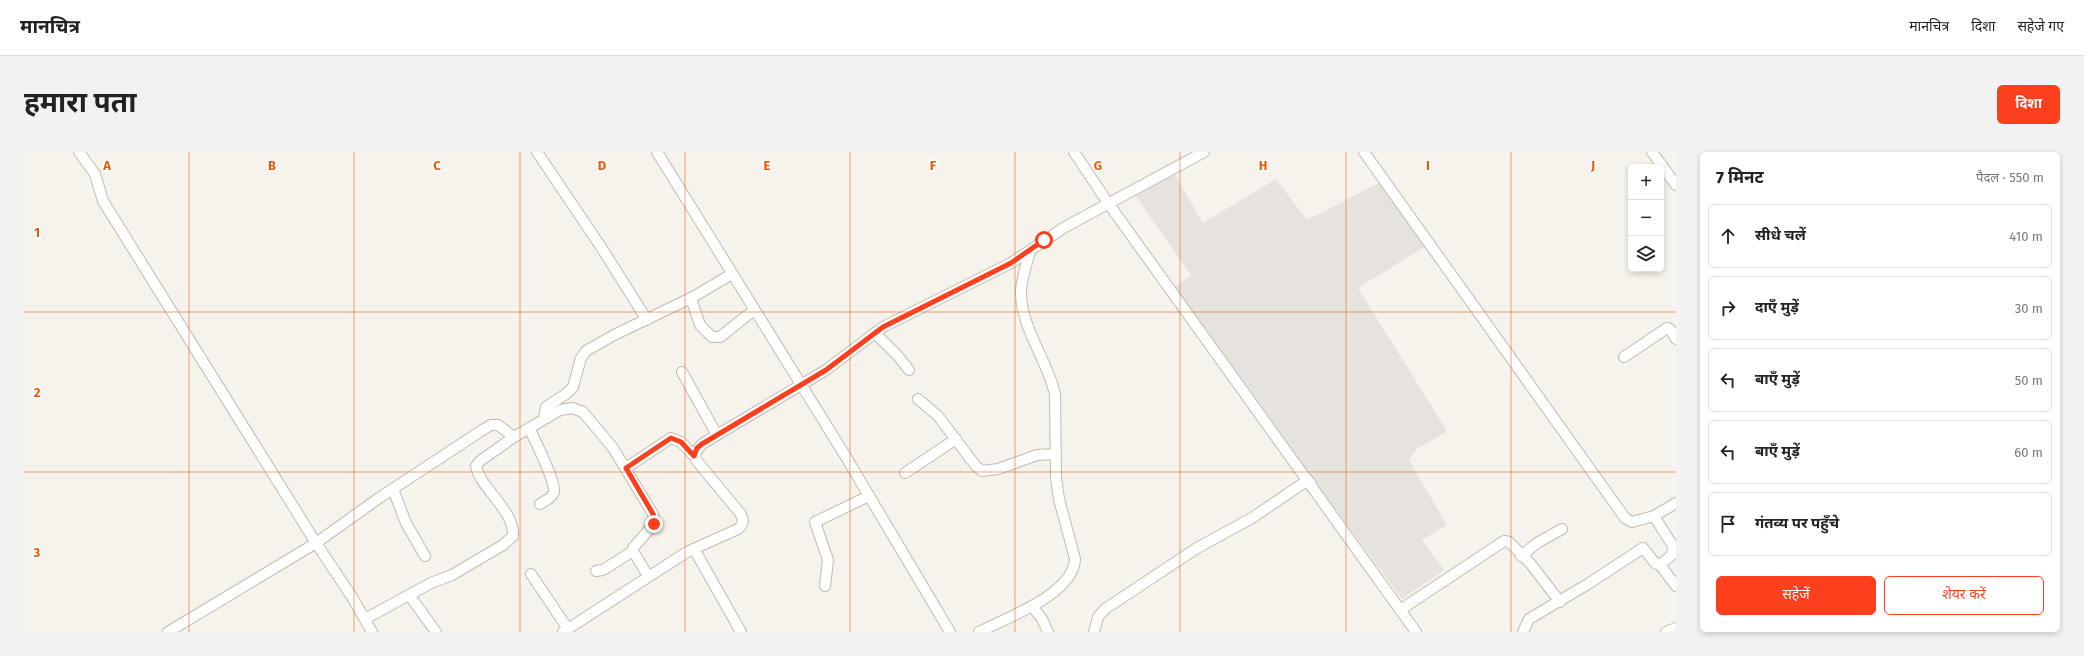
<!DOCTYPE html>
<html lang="hi">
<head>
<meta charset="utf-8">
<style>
	body { margin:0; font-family:"Fira Sans","Noto Sans Devanagari",sans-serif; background:#f2f2f2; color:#222 }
	.controls { position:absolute; right:12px; top:12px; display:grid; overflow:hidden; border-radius:6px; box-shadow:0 2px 6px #0003 }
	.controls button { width:36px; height:36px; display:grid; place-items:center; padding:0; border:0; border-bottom:1px solid #e0e0e0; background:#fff; color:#222; font:20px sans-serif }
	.stop { position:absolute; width:12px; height:12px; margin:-9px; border:3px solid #fc3f1d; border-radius:50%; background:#fff }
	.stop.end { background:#fc3f1d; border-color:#fff; box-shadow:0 1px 4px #0008 }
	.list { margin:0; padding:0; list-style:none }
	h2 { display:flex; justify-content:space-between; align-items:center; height:52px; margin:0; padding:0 16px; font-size:17px }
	h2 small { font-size:13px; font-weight:400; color:#767676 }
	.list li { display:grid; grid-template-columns:26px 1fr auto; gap:12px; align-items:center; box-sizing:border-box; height:64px; margin:0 8px 8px; padding:0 8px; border:1px solid #e0e0e0; border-radius:6px }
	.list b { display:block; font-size:15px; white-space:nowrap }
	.list em { font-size:13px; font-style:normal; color:#767676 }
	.actions { display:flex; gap:8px; padding:12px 16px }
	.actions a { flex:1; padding:9px 0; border:1px solid #fc3f1d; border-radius:6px; text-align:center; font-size:14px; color:#fc3f1d }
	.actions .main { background:#fc3f1d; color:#fff }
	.icon { flex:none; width:22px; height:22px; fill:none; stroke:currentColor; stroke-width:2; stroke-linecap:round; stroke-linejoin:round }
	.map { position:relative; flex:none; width:1652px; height:480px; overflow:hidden; border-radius:6px }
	header { display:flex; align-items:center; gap:24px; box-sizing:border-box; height:56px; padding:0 20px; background:#fff; border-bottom:1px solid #e0e0e0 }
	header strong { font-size:19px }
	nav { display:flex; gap:22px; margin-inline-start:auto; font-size:14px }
	.intro { display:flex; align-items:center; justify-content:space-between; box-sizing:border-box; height:96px; padding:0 24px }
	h1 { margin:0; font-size:28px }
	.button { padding:10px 18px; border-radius:6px; background:#fc3f1d; color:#fff; font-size:14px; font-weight:700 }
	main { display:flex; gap:24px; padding:0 24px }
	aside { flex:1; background:#fff; border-radius:6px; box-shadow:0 2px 6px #0003 }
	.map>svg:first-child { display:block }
</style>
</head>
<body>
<header>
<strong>मानचित्र</strong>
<nav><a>मानचित्र</a><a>दिशा</a><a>सहेजे गए</a></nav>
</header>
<div class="intro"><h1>हमारा पता</h1><a class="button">दिशा</a></div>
<main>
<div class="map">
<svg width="1652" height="480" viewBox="0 0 1652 480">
	<rect width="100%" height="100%" fill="#f6f3ec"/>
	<path fill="#e6e2dd" d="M1150,21L1179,71L1252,27L1283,68L1357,30L1402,94L1334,136L1423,279L1393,297L1385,308L1423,373L1398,388L1420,418L1378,447L1258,285L1150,136L1167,123L1111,43Z"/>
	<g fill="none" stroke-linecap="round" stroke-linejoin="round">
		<g stroke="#c2bbae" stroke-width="12">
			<g id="minor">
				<path d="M55,0L71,22L79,49L292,391L328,445L348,480"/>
				<path d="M513,0L577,95L623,168"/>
				<path d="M633,0L822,305L926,480"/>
				<path d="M1050,0L1084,51L1392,480"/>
				<path d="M1340,0L1601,366L1608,370L1630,364L1652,351"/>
				<path d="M1628,0L1652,33"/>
				<path d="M667,146L676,173L688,185H696L730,158"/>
				<path d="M851,181L873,203L885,218"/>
				<path d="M1600,205L1643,176L1646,177L1652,187"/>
				<path d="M658,220L693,283"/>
				<path d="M894,247L914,264L951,313L958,319L974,317L1013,303L1031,302"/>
				<path d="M520,266L522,255L542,242L549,235L557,206L562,199L590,183L669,145L708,122"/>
				<path d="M505,276C510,286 532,331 530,340C528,346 521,349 516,352"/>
				<path d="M602,316L647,286L657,290L670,304"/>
				<path d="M881,321L932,287"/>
				<path d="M369,337L382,371L401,404"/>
				<path d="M1630,364L1649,394L1648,403L1636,413L1652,434"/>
				<path d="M670,397L717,480"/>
				<path d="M1497,404L1513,391L1538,377"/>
				<path d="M572,419L579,418L609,399"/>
				<path d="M507,422L544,477"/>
				<path d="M801,434L804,408L791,370L845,344"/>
				<path d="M386,444L412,480"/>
				<path d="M1008,454L1018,467L1024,480"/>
				<path d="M1376,458L1480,389L1485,390L1506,411L1536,450"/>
				<path d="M341,467L407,431L428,423L479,393L489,384C491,359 456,336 452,314L456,309L490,285"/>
				<path d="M144,480L292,391L355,346L460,277L467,273H474L490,285L536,258L548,256L559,260L589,296L629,362L631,369L630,372L609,396V399L624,424"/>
				<path d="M539,480L663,400L714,377C720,372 720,368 716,361L672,308L671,301L678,292L802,218L859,175L987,111L1041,75L1180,0"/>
				<path d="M955,480C982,466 1050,442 1051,407L1035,347L1032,326L1031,242C1023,207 996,175 997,138C998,125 1003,111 1006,99"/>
				<path d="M1070,480L1074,465L1081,457L1173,396L1228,366L1284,328L1287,332"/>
				<path d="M1499,480L1505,467L1564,432L1619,396L1631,411L1636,413"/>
				<path d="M1642,480L1652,476"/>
			</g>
		</g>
		<use href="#minor" stroke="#fff" stroke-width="10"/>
	</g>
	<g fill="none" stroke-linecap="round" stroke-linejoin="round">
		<path stroke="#fc3f1d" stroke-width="5" d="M630,372L631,369L629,362L602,316L647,286L657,290L670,304L673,296L678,292L802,218L859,175L987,111L1020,88"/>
	</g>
	<path fill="none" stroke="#e8590c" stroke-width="1" stroke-opacity="0.55" d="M165,0V480M330,0V480M496,0V480M661,0V480M826,0V480M991,0V480M1156,0V480M1322,0V480M1487,0V480M0,160H1652M0,320H1652"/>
	<g font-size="13" text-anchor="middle" font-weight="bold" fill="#e8590c" stroke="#fff" stroke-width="3.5" stroke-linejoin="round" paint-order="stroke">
		<text x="83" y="18">A</text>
		<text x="248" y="18">B</text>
		<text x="413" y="18">C</text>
		<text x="578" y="18">D</text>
		<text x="743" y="18">E</text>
		<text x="909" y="18">F</text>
		<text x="1074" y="18">G</text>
		<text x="1239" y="18">H</text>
		<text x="1404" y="18">I</text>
		<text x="1569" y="18">J</text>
		<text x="13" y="85">1</text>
		<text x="13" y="245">2</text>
		<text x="13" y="405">3</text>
	</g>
</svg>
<div class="controls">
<button>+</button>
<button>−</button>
<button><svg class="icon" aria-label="layers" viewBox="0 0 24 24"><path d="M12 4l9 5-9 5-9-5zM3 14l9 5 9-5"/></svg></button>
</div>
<div class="stop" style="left:1020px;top:88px"></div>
<div class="stop end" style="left:630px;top:372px"></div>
</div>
<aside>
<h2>7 मिनट<small>पैदल · 550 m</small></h2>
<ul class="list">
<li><svg class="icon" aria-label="ahead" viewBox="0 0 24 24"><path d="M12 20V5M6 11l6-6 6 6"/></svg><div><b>सीधे चलें</b></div><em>410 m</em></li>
<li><svg class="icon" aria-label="right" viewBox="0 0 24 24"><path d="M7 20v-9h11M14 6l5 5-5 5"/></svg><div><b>दाएँ मुड़ें</b></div><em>30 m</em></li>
<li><svg class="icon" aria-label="left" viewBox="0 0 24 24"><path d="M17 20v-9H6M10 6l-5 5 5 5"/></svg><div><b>बाएँ मुड़ें</b></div><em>50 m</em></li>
<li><svg class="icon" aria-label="left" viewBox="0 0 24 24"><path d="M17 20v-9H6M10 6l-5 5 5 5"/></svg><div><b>बाएँ मुड़ें</b></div><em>60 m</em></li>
<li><svg class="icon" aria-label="arrive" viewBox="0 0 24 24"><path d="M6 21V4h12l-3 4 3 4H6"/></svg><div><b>गंतव्य पर पहुँचे</b></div></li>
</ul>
<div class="actions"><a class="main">सहेजें</a><a>शेयर करें</a></div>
</aside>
</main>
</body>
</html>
